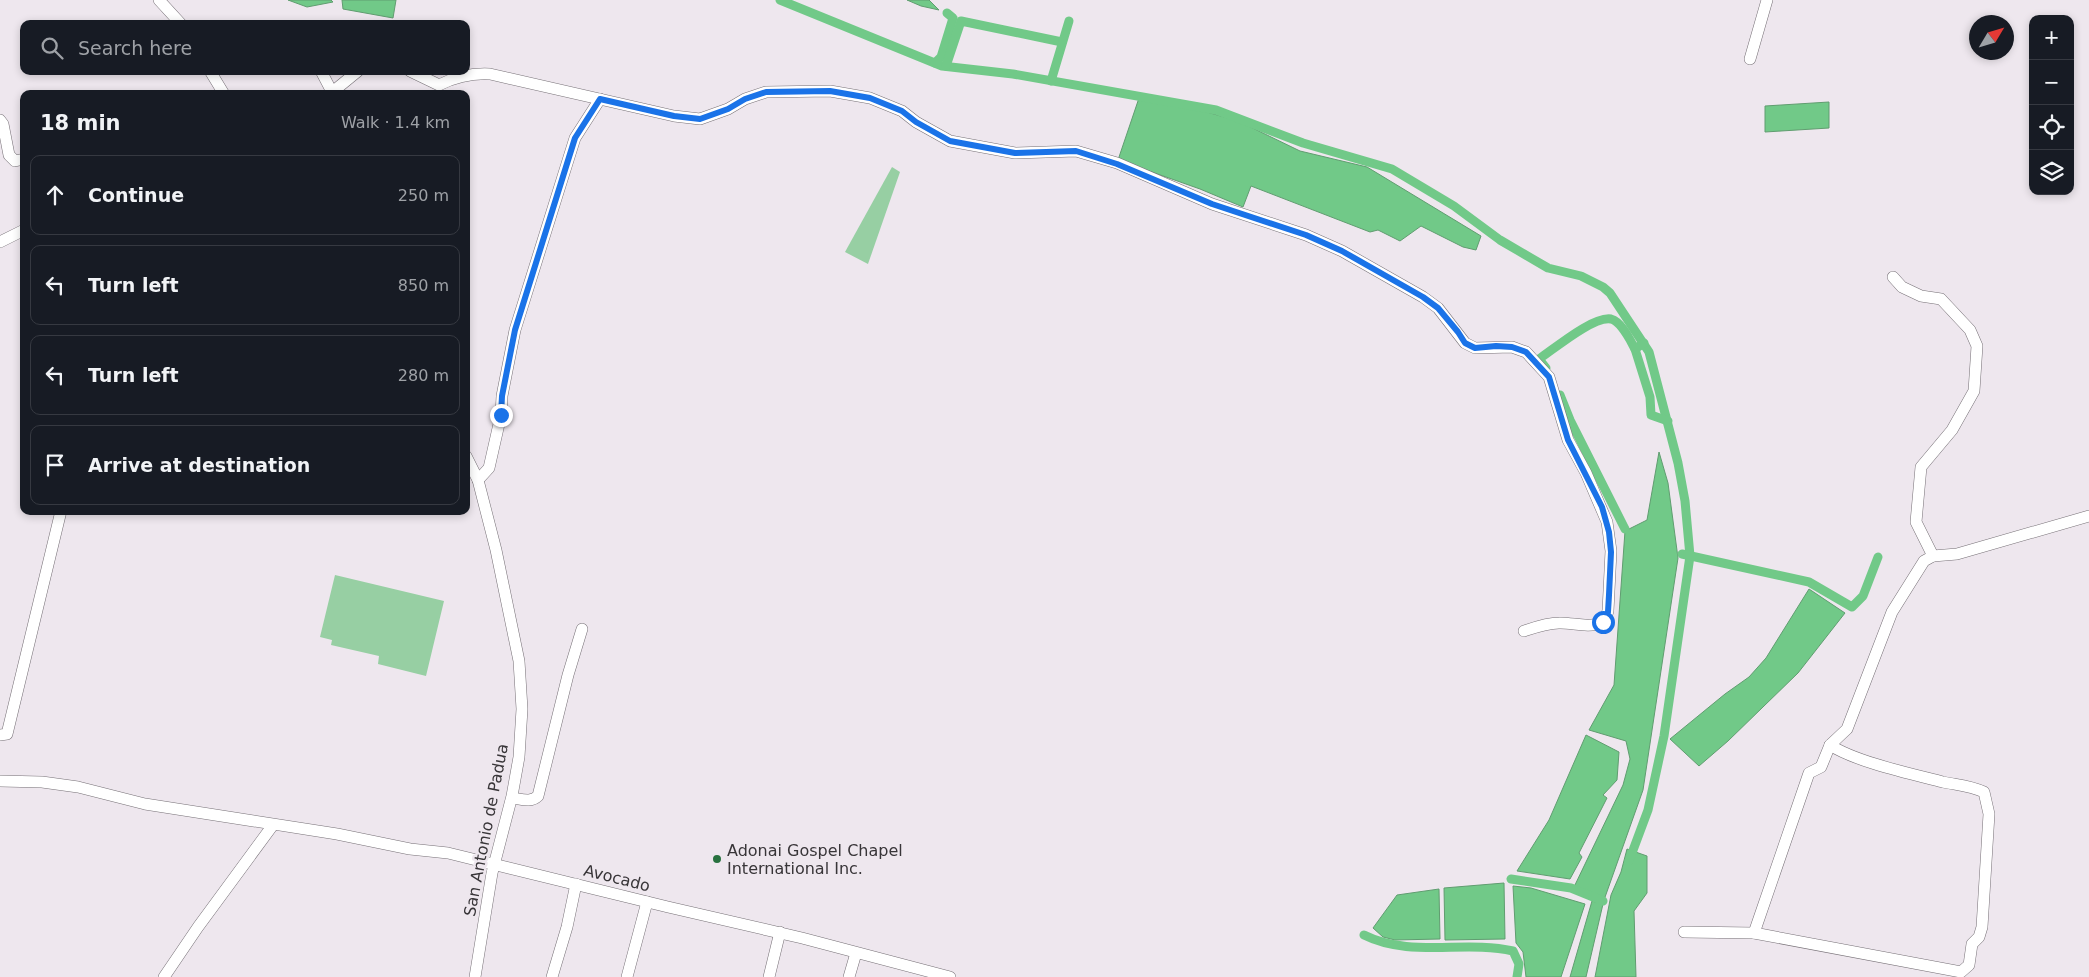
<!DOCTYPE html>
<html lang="en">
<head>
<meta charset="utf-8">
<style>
	body { margin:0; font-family:"DejaVu Sans",sans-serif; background:#20242c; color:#f1f3f6 }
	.controls { position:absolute; right:15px; top:15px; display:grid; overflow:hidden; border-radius:10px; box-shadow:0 2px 8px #0003 }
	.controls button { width:45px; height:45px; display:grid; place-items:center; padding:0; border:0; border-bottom:1px solid #363941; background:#171b24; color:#f1f3f6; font:25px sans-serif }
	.compass { position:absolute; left:1969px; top:15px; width:45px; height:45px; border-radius:50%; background:#171b24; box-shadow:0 2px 8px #0003; rotate:52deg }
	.stop { position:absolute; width:15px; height:15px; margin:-11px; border:4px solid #1a73e8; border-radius:50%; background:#fff }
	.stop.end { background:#1a73e8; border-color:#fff; box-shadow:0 1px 5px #0008 }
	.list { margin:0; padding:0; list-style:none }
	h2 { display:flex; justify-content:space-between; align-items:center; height:65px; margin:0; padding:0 20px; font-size:21px }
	h2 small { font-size:16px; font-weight:400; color:#9ea1a6 }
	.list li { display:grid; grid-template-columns:32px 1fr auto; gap:15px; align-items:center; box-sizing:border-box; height:80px; margin:0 10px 10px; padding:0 10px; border:1px solid #363941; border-radius:10px }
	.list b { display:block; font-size:19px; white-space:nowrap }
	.list em { font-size:16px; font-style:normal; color:#9ea1a6 }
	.icon { flex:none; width:28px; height:28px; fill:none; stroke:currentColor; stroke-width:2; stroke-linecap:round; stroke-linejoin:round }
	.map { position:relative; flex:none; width:2089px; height:977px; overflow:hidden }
	.search { position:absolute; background:#171b24; box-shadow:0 2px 8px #0003; left:20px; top:20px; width:450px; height:55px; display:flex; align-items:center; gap:12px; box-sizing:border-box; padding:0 18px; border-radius:10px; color:#9ea1a6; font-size:19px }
	.panel { position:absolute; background:#171b24; box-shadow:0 2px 8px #0003; left:20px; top:90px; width:450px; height:425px; border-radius:10px }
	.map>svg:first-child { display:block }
</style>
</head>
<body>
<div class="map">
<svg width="2089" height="977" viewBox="0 0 2089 977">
	<rect width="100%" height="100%" fill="#eee7ee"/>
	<g fill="#97cfa3">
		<path d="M892,167L900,172L868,264L845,252Z"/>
		<path d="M335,575L444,601L426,676L378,664L379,656L331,645L332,640L320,637Z"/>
	</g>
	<g fill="#71c988" stroke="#609d70">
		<path d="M288,0H331L333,2L307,7Z"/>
		<path d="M342,0H396L393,18L343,9Z"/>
		<path d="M907,0H929L939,10L921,6Z"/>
		<path d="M1139,98L1207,112L1238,121L1300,151L1367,167L1481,236L1476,250L1463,247L1421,226L1400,241L1378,230L1370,232L1251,186L1243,207L1200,189L1118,160Z"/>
		<path d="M1829,102V128L1765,132V106Z"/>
		<path d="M1659,452L1668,483L1678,558L1643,790L1604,900L1574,887L1623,785L1630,759L1626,741L1589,730L1614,685L1625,531L1647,520Z"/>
		<path d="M1809,589L1845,613L1798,673L1728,741L1699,766L1670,739L1725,694L1749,677L1766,658Z"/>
		<path d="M1586,735L1619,752L1617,780L1603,795L1607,798L1579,853L1582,857L1570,879L1517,871L1549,820Z"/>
		<path d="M1627,849L1647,856V893L1634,911L1636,977H1595L1611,895L1621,872Z"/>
		<path d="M1504,883L1505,939L1445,940L1444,888Z"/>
		<path d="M1513,886L1531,888L1585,904L1561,977H1526L1523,952L1516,943Z"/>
		<path d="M1439,889L1440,939L1395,940L1383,937L1373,928L1397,895Z"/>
		<path d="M1592,901L1603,904L1586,977H1570Z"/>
	</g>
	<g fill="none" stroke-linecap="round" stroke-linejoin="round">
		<g stroke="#71c988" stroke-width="9">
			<path d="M780,0L942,66L1013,74L1216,110L1303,143L1392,169L1454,206L1500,240L1548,268L1581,276L1603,287L1610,293L1649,352L1678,463L1685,501L1690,556L1664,736L1648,810L1629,861"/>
			<path d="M935,63L941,57L953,18L947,13"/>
			<path d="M946,66L961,21L1062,42"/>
			<path d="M1051,81L1069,21"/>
			<path d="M1635,349L1650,397L1651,415L1668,421"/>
			<path d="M1546,368L1539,359C1554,349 1593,316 1611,319C1622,322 1630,340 1635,349L1644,343"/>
			<path d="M1560,395L1570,420L1625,529"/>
			<path d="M1682,554L1809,582L1852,607L1863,596L1878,557"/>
			<path d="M1511,879L1571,888L1603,901"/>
			<path d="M1364,935C1410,958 1464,940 1513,951L1519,964L1517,977"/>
		</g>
		<g stroke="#767076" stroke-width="12">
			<g id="minor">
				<path d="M159,0L181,24"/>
				<path d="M1750,59L1767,0"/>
				<path d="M210,71L224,94"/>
				<path d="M321,71L332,92"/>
				<path d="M410,71L439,85C455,77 472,73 490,74L674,116L700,119L728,109L745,99L766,92L830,91L870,98L902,111L916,122L950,141L1015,153L1076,151L1117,163L1212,204L1306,235L1342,251L1423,297L1438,308L1465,343L1475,348L1512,347L1526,352L1549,377L1568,440L1586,473L1607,522L1611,551L1608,611C1602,634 1576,622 1559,623C1547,623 1536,627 1524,631"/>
				<path d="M330,94L358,71"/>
				<path d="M0,120L3,124L9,155L15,161L24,159"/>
				<path d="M0,242L24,230"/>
				<path d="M1893,277L1902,287L1921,296L1941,299L1970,330L1977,346L1974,391L1952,430L1921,467L1916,522L1933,556"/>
				<path d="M466,456L478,480L496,550L519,661L522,709L519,757L512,796L492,873L475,977"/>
				<path d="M478,480L489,468L501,415L502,396L515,330L575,138L600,99"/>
				<path d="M0,735L7,734L61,511"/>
				<path d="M0,781L42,782L78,787L145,804L337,834L410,849L448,853L668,907L802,938L950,977"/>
				<path d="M512,798C521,799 531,803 538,796L568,675L582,629"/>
				<path d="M1684,932L1754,933L1809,773L1821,767L1830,745L1847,729L1892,612L1924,561L1933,556L1957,554L2089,516"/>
				<path d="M1754,933L1961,972L1969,965L1972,944L1979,937L1982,927L1989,814L1984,792C1971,786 1957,785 1943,782C1912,774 1856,762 1830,745"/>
				<path d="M164,977L198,927L273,825"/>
				<path d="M552,977L567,927L576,884"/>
				<path d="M627,977L647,902"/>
				<path d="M769,977L780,932"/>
				<path d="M849,977L856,953"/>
			</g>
		</g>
		<use href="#minor" stroke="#fff" stroke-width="11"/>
	</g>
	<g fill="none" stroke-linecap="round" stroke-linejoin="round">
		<path stroke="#1a73e8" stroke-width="6" d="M501,415L502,396L515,330L575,138L600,99L674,116L700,119L728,109L745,99L766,92L830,91L870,98L902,111L916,122L950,141L1015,153L1076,151L1117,164L1212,204L1306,235L1342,251L1423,297L1438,308L1458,332L1465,343L1475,348L1496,346L1512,347L1526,352L1549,377L1568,440L1602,507L1609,532L1611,552L1609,595L1608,612L1603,622"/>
	</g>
	<circle fill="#28713f" stroke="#eee7ee" stroke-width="2" cx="717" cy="859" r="5"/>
	<g text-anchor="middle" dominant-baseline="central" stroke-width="5" stroke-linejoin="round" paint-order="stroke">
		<g font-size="16" fill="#383538" stroke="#eee7ee">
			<text transform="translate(486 830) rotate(-79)">San Antonio de Padua</text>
			<text transform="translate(617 878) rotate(14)">Avocado</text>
		</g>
		<g font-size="16" fill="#383538" stroke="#eee7ee" text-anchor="start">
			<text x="727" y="850">Adonai Gospel Chapel<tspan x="727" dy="18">International Inc.</tspan></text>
		</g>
	</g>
</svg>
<div class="controls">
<button>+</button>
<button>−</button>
<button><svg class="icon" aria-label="locate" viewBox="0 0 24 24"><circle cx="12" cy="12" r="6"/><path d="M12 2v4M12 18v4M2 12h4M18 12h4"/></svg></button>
<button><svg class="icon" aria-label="layers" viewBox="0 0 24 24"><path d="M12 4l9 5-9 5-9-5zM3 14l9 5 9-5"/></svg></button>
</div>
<svg class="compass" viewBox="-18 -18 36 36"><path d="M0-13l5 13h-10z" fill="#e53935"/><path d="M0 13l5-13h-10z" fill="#9ea1a6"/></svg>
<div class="stop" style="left:1603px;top:622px"></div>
<div class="stop end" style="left:501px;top:415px"></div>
<div class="search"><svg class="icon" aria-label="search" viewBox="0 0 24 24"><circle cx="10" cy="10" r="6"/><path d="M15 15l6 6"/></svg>Search here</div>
<section class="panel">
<h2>18 min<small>Walk · 1.4 km</small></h2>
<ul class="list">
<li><svg class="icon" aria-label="ahead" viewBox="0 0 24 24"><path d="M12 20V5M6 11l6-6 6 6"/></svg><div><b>Continue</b></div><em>250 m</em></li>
<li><svg class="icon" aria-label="left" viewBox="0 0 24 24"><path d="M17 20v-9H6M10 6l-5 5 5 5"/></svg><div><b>Turn left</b></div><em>850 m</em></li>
<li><svg class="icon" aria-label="left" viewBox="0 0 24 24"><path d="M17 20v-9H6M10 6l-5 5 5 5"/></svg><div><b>Turn left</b></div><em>280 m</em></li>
<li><svg class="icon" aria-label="arrive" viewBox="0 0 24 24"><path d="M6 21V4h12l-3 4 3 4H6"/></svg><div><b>Arrive at destination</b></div></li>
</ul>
</section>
</div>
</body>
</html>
